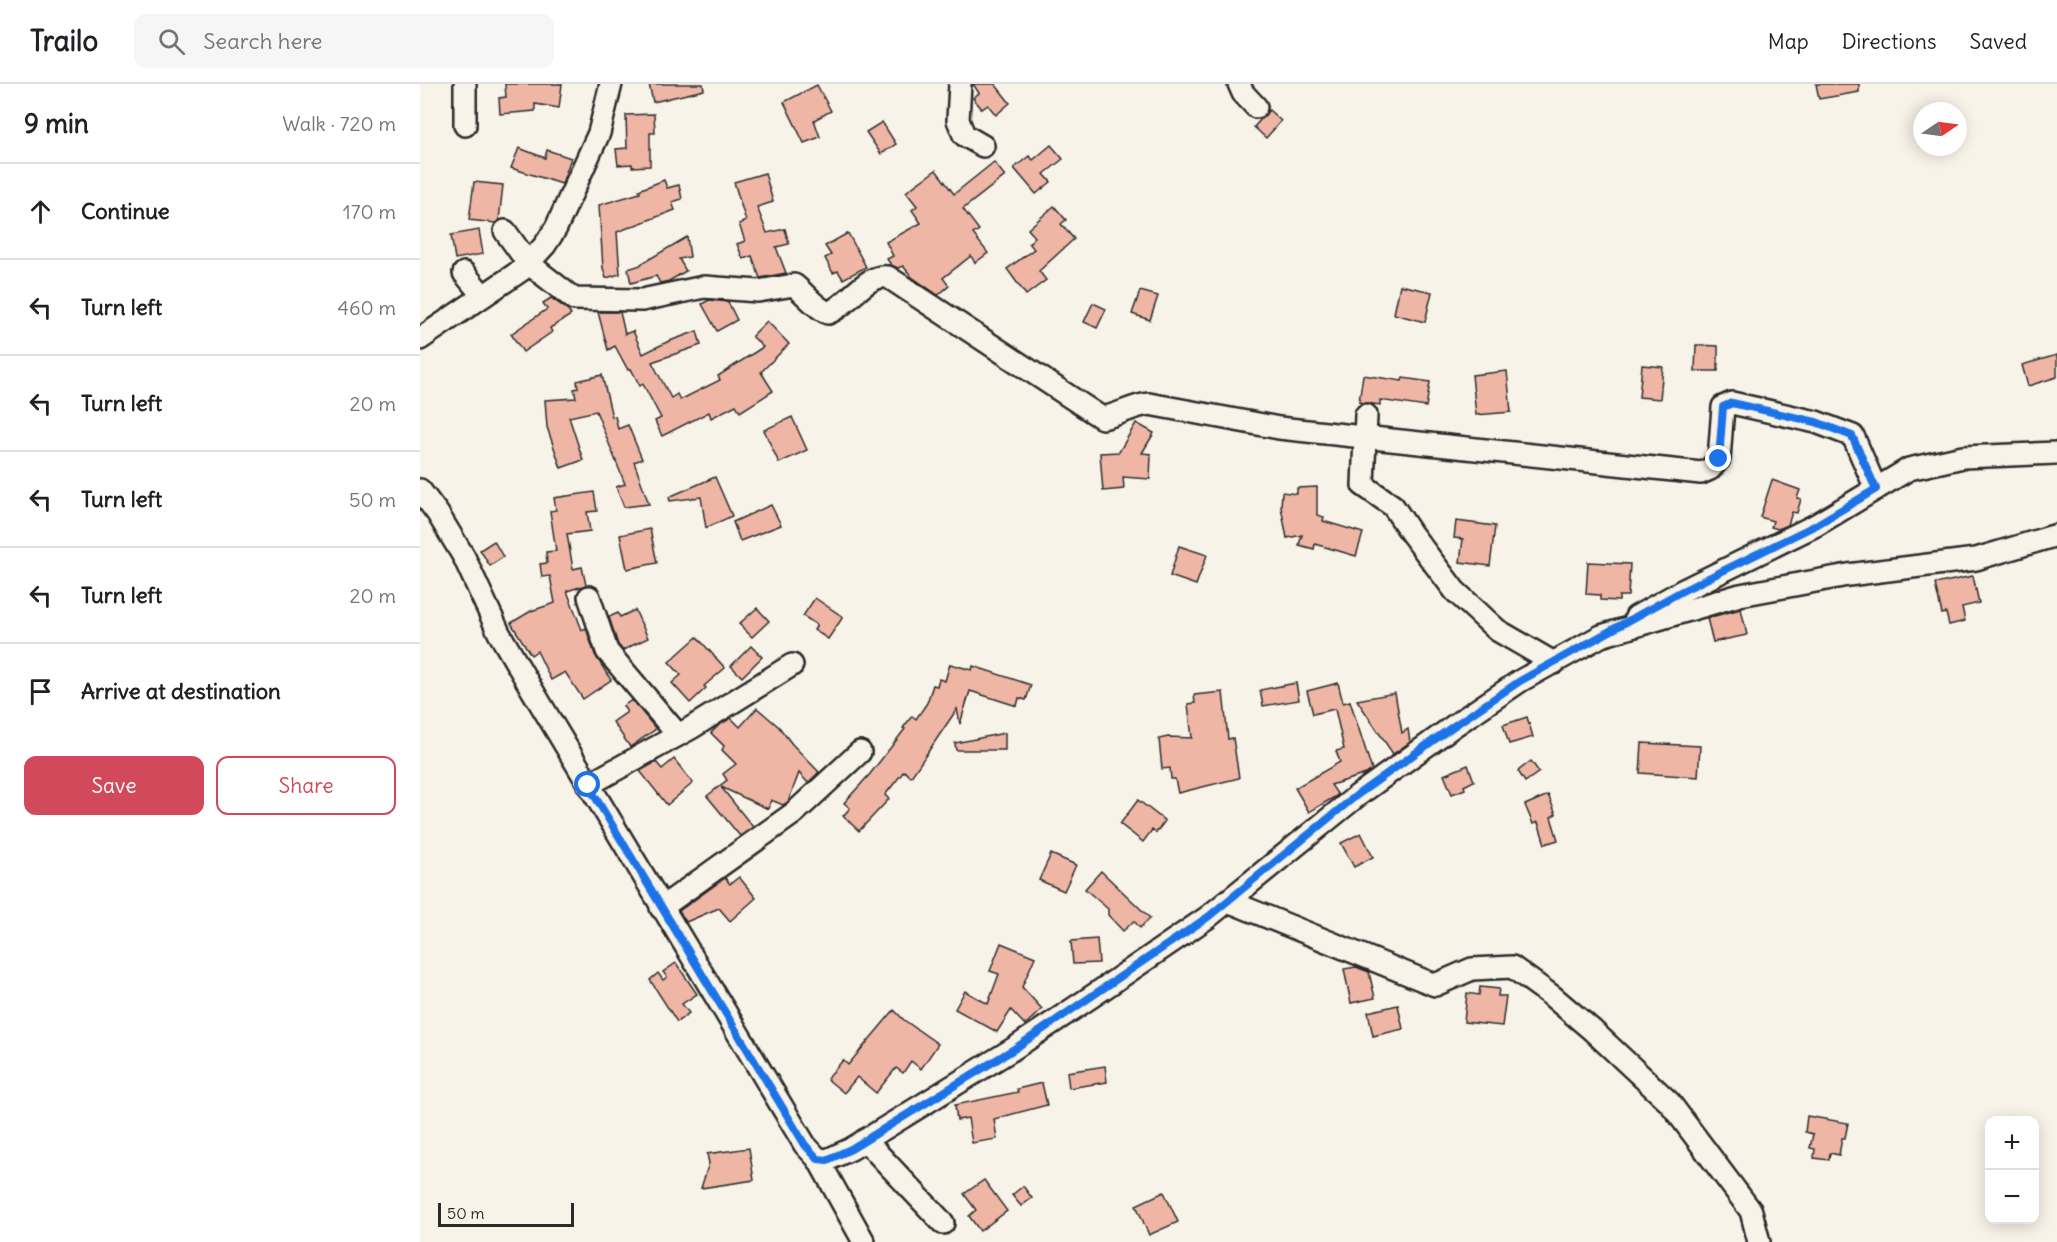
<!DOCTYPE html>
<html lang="en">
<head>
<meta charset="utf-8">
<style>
	body { margin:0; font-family:Delius,sans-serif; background:#f6f6f6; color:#202124 }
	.controls { position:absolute; right:18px; bottom:18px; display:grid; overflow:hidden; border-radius:12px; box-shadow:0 3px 15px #0003 }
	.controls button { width:54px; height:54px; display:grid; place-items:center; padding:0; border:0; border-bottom:2px solid #e0e0e0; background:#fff; color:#202124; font:30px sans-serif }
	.compass { position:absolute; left:1493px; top:18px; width:54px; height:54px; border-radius:50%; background:#fff; box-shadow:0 3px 15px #0003; rotate:77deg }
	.scale { position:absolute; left:18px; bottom:15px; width:136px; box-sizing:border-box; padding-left:6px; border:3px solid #2b2b2b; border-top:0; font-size:16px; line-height:21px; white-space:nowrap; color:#2b2b2b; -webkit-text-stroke:4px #f7f3e8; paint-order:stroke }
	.stop { position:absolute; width:18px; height:18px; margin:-14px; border:4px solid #1a73e8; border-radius:50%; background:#fff }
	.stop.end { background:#1a73e8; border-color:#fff; box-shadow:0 2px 6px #0008 }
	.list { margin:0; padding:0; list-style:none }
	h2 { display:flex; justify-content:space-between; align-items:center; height:78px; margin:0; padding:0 24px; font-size:26px }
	h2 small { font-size:20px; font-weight:400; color:#757577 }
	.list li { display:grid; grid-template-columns:39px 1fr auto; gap:18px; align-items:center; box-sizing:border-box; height:96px; padding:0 24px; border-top:2px solid #e0e0e0 }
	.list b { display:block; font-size:22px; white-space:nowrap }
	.list em { font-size:20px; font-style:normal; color:#757577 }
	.actions { display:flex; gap:12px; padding:18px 24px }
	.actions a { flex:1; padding:14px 0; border:2px solid #d1495b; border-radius:12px; text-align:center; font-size:21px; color:#d1495b }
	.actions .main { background:#d1495b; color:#fff }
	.icon { flex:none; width:33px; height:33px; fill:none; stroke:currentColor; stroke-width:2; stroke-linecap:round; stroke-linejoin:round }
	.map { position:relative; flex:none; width:1637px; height:1158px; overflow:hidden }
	header { display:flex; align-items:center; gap:36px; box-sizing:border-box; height:84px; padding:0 30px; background:#fff; border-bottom:2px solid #e0e0e0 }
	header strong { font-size:28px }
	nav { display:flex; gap:33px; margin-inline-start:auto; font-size:21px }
	.search { width:420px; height:54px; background:#f6f6f6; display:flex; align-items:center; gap:15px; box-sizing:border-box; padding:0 21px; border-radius:12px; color:#757577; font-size:22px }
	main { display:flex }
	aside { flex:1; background:#fff }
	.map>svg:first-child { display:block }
</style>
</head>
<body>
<header>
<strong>Trailo</strong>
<div class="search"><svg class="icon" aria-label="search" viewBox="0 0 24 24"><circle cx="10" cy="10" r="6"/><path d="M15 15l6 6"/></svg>Search here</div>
<nav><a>Map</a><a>Directions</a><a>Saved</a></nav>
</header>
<main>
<aside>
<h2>9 min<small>Walk · 720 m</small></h2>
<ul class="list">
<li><svg class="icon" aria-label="ahead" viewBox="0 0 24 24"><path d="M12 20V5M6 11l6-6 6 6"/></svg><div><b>Continue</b></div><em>170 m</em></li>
<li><svg class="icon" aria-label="left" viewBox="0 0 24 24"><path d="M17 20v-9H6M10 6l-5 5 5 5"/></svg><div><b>Turn left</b></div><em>460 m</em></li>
<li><svg class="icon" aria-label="left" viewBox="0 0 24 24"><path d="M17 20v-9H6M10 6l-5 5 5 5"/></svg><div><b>Turn left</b></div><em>20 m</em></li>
<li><svg class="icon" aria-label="left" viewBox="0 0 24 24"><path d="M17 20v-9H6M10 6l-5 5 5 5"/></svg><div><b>Turn left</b></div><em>50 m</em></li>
<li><svg class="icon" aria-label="left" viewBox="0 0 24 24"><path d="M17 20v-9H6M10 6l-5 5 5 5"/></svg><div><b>Turn left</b></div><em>20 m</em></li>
<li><svg class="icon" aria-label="arrive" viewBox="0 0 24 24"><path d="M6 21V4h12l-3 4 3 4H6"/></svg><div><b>Arrive at destination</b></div></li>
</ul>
<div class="actions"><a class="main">Save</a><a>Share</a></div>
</aside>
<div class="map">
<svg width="1637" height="1158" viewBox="0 0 1637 1158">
	<rect width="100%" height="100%" fill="#f7f3e8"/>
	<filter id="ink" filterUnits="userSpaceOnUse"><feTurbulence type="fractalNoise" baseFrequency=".0167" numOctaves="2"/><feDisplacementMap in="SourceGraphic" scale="12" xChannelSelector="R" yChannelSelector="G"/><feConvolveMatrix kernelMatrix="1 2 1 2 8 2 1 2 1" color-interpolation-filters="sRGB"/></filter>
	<g filter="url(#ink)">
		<g fill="#efb6a6" stroke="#2b2b2b" stroke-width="1.5">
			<path d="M85,0H142L139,24L115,20V27L80,30L79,14L86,13Z"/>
			<path d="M229,0H283L284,6L233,18Z"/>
			<path d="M553,0H575L590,19L576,31L568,21L562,25L553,14L559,9Z"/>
			<path d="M1396,0H1439V8L1399,15Z"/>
			<path d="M397,1L411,27L394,36L400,53L384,59L364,18Z"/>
			<path d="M849,26L861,37L846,54L834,43Z"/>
			<path d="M234,30L235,49H230V82L212,83V80L198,81L196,65L207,64L206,31Z"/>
			<path d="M462,38L476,60L461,70L446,48Z"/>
			<path d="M631,61L643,75L624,90L631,98L616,110L594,84L609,72L613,76Z"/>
			<path d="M99,64L125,74L127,66L151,74L142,100L91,84Z"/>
			<path d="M574,78L585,92L543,125L559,146L553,150L568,169L555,179L551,172L523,194L529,202L518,211L492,193L483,182L478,184L471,181L467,175L473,172L466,158L501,139L492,126L497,122L486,108L516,86L534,110Z"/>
			<path d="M345,89L353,118L337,123L347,149L365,145L369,160L356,163L366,189L340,194L332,172L323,175L317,160L325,157L319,140L326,137L314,98Z"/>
			<path d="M244,96L247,104L259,101L262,115L252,118L255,126L197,148L200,190L186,194L183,184L179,121L220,109L219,106Z"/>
			<path d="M54,98L83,101L79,136L76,139L49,136Z"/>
			<path d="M634,122L646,136L641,140L654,155L619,187L626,196L606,211L587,185L614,165L609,159L615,153L608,145Z"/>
			<path d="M59,146L63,170L35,175L31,151Z"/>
			<path d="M428,149L446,183L423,195L418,187L413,189L405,174L411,171L405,162Z"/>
			<path d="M267,153L270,173L259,175L266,187L249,197L240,199L236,192L211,199L208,185L221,181V180Z"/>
			<path d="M980,201L1012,208L1005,238L974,230Z"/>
			<path d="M720,207L738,212L730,236L712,230Z"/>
			<path d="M131,214L148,226L151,231L130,244L132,248L103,268L91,250L127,225L123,219Z"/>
			<path d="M289,216L308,218L317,236L297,247L282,220Z"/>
			<path d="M673,219L686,225L677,244L664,238Z"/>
			<path d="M178,228H200L205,250L213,247L223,270L247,258L277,247L281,261L232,278L251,314L257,310L260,316L300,296L298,292L343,263L332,252L347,237L369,260L341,288L353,307L320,328L316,321L291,334L289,328L242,352L235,337L241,334L223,300L220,302L211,285L208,286L195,262L188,266Z"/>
			<path d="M1276,261L1298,262V287H1275Z"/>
			<path d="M1637,271V293L1608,302L1602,281Z"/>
			<path d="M1222,281L1243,283L1240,315L1219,313Z"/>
			<path d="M1087,287L1091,328L1056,331L1052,291Z"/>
			<path d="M182,291L192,333L195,332L198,345L208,341L222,375L214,378L229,420L204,423L196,403L205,400L176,327L149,333L163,376L141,384L127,343L125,316L156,314L154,305L158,304L157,297Z"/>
			<path d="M943,291L982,297L983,294L1010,298L1006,323L960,316V321L939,318Z"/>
			<path d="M372,333L387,366L359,379L344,346Z"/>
			<path d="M716,339L734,349L722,369L731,370L730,395L703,393L704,405L683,407L680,369L699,368Z"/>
			<path d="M295,393L312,432L286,444L281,413L250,417L249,413Z"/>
			<path d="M1352,396L1380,406L1377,414L1381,415L1377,429L1372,428L1368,441L1358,445L1351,443L1353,437L1340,433Z"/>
			<path d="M897,403V431L904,433L903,437L943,449L936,472L895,460L894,465L879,461L882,451L867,454L861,423L862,408L877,410V404Z"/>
			<path d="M174,408L177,427L167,428L170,447L147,450L153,485L162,483L166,501L147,507L162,546L166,544L175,571L191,596L163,615L145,588L131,596L117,567L111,571L91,539L111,527L135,519L130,492L122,493L120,480L127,479L126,468L136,467L130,427L136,426L134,414Z"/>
			<path d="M351,421L361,441L320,457L313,438Z"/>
			<path d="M1036,437L1075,442L1070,482L1040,478L1043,455L1034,454Z"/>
			<path d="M230,445L237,479L207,485L200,451Z"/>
			<path d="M74,457L83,473L70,482L60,466Z"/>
			<path d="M759,462L787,471L776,501L750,492Z"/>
			<path d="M1168,478L1210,480L1208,512H1199V517L1180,516V511L1166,510Z"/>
			<path d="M1553,492L1559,519L1542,523L1545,537L1529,541L1526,529L1522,530L1515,500Z"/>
			<path d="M395,514L423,533L408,555L394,546L397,541L383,532Z"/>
			<path d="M337,524L349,537L332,553L319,540Z"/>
			<path d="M1321,525L1327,551L1293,558L1287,534Z"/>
			<path d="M215,526L228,554L203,566L198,561L189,533L198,529L200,533Z"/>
			<path d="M277,553L305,584L284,602L286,604L270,619L252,599L261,591L249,578Z"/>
			<path d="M331,562L342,573L322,593L311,582Z"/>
			<path d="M530,580L552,586L553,582L611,601L606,616L599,614L597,622L550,607L540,640L537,625L491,693L484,687L465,711L469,715L439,747L423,732L430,724L424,719L450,690L485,645L483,644L492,632L496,635L507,619L513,601L517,602L519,595L525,597Z"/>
			<path d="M876,599L879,616L843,622L840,606Z"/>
			<path d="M918,599L923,619L930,617L952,686L946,690L911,701L918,711L889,728L875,704L920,678L916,667L924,665L915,625L893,630L887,607Z"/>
			<path d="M803,608L808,655L813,654L819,694L758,709L755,695H751L750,684L742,685L739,655L748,653L772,654L768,620L775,619L774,611Z"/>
			<path d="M975,609L982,649L988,645L990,658L973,670L937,616Z"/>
			<path d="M212,616L236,645L210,663L193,638L207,628L203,622Z"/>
			<path d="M337,624L359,643L372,660L399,688L388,699L379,689L368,718L363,721L351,716L348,725L301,703L333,743L320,752L287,712L307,696L303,690L316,680L302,666L304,662L291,649L299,641L311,634L320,643Z"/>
			<path d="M1107,633L1113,653L1089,660L1083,641Z"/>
			<path d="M585,649V666H536L535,659Z"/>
			<path d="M1222,659L1280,662L1278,693L1220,689Z"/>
			<path d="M254,675L273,699L247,721L220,687L236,678L242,685Z"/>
			<path d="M1111,677L1119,688L1105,698L1098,687Z"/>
			<path d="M1048,681L1054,697L1044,702L1045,705L1032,710L1024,691Z"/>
			<path d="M1128,711L1136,730L1131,733L1138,756L1125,760L1118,738L1113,740L1105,721Z"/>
			<path d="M718,716L745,737L736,749L732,746L723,758L700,740Z"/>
			<path d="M941,749L953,773L934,783L921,759Z"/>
			<path d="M631,770L656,781L644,807L619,796Z"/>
			<path d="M681,787L730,834L720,844L714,837L703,847L688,831V825L665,805Z"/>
			<path d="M319,793L336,814L310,837L299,824L266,838L259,827L305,794L310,800Z"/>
			<path d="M677,855L679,879L653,880L651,857Z"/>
			<path d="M581,859L615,873L602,903L622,925L605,941L591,926L577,948L535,925L545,907L568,920L579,890L570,887Z"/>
			<path d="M256,879L277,910L262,920L269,929L257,938L230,896L238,889L243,896L247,893L243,888Z"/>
			<path d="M936,883L949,888L955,914L931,919L924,885Z"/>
			<path d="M1060,903L1079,905L1078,912H1086L1082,942L1044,938L1047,909L1059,911Z"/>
			<path d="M978,921L983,945L953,952L948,928Z"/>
			<path d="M474,926L484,936L518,960L501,985L491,977L483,989L476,984L456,1009L437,993L424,1009L407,995L423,976L428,981Z"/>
			<path d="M685,982L687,998L649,1004L647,988Z"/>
			<path d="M622,999L627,1021L574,1035L577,1055L552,1059L548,1034L537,1036L535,1021L598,1008L597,1005Z"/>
			<path d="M1387,1032L1428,1039L1425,1054H1422L1419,1071L1410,1069L1409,1076L1394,1074L1395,1065L1390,1064L1393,1050L1385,1048Z"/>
			<path d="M329,1064L334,1096L281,1104L289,1079L287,1070Z"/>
			<path d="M564,1096L587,1127L560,1147L549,1132L556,1126L544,1110Z"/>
			<path d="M603,1102L612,1114L601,1122L592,1111Z"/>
			<path d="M744,1108L758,1138L729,1151L716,1121Z"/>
		</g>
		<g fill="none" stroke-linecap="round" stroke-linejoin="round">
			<g stroke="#2b2b2b" stroke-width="26">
				<g id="minor">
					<path d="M45,0V41"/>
					<path d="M540,0L538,36L544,51L563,62"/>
					<path d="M819,0L823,9L836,23"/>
					<path d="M85,147L108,179L154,215L222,216L284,203L338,207L374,201C386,210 394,223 408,229C429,221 446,189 468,193L682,334C699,331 712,322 729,320L859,344L1281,389L1290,385L1299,375L1303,323L1312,319L1396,338L1433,352L1456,405"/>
					<path d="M44,189L63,212"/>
					<path d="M0,255L103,185L125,161L136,144L179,49L191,0"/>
					<path d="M946,331L943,401L973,422L991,449L1035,507L1077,546L1134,579"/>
					<path d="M0,406L18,430L44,473L79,549L111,604L385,1061L398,1075L444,1158"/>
					<path d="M169,513L187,567L258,651"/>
					<path d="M1216,533L1262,507L1396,441L1489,385L1543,373L1637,369"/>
					<path d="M168,701L271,644L372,581"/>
					<path d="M808,817L1015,901L1052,885L1092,883L1132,912L1172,946L1250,1019L1331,1127L1339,1158"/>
					<path d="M241,824L374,729L440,668"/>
					<path d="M445,1056L523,1139"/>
					<path d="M398,1075L407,1076L431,1065L593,965L674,911L788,833L937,712L1035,641L1100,597L1181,552L1320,511L1428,491L1556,475L1637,451"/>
				</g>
			</g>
			<use href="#minor" stroke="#f7f3e8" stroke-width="21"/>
		</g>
	</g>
	<g fill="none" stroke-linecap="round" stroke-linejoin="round" filter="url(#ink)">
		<path stroke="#1a73e8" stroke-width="8" d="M168,701L385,1061L398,1075L407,1076L431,1065L594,965L763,850L788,833L937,711L1035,641L1100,597L1262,507L1396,441L1456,405L1432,352L1396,338L1312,319L1303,323L1299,375"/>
	</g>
</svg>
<div class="controls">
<button>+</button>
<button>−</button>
</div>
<svg class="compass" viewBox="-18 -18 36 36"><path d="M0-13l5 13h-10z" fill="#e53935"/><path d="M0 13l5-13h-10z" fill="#757577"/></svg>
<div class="scale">50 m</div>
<div class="stop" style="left:168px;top:701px"></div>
<div class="stop end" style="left:1299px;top:375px"></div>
</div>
</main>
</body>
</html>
